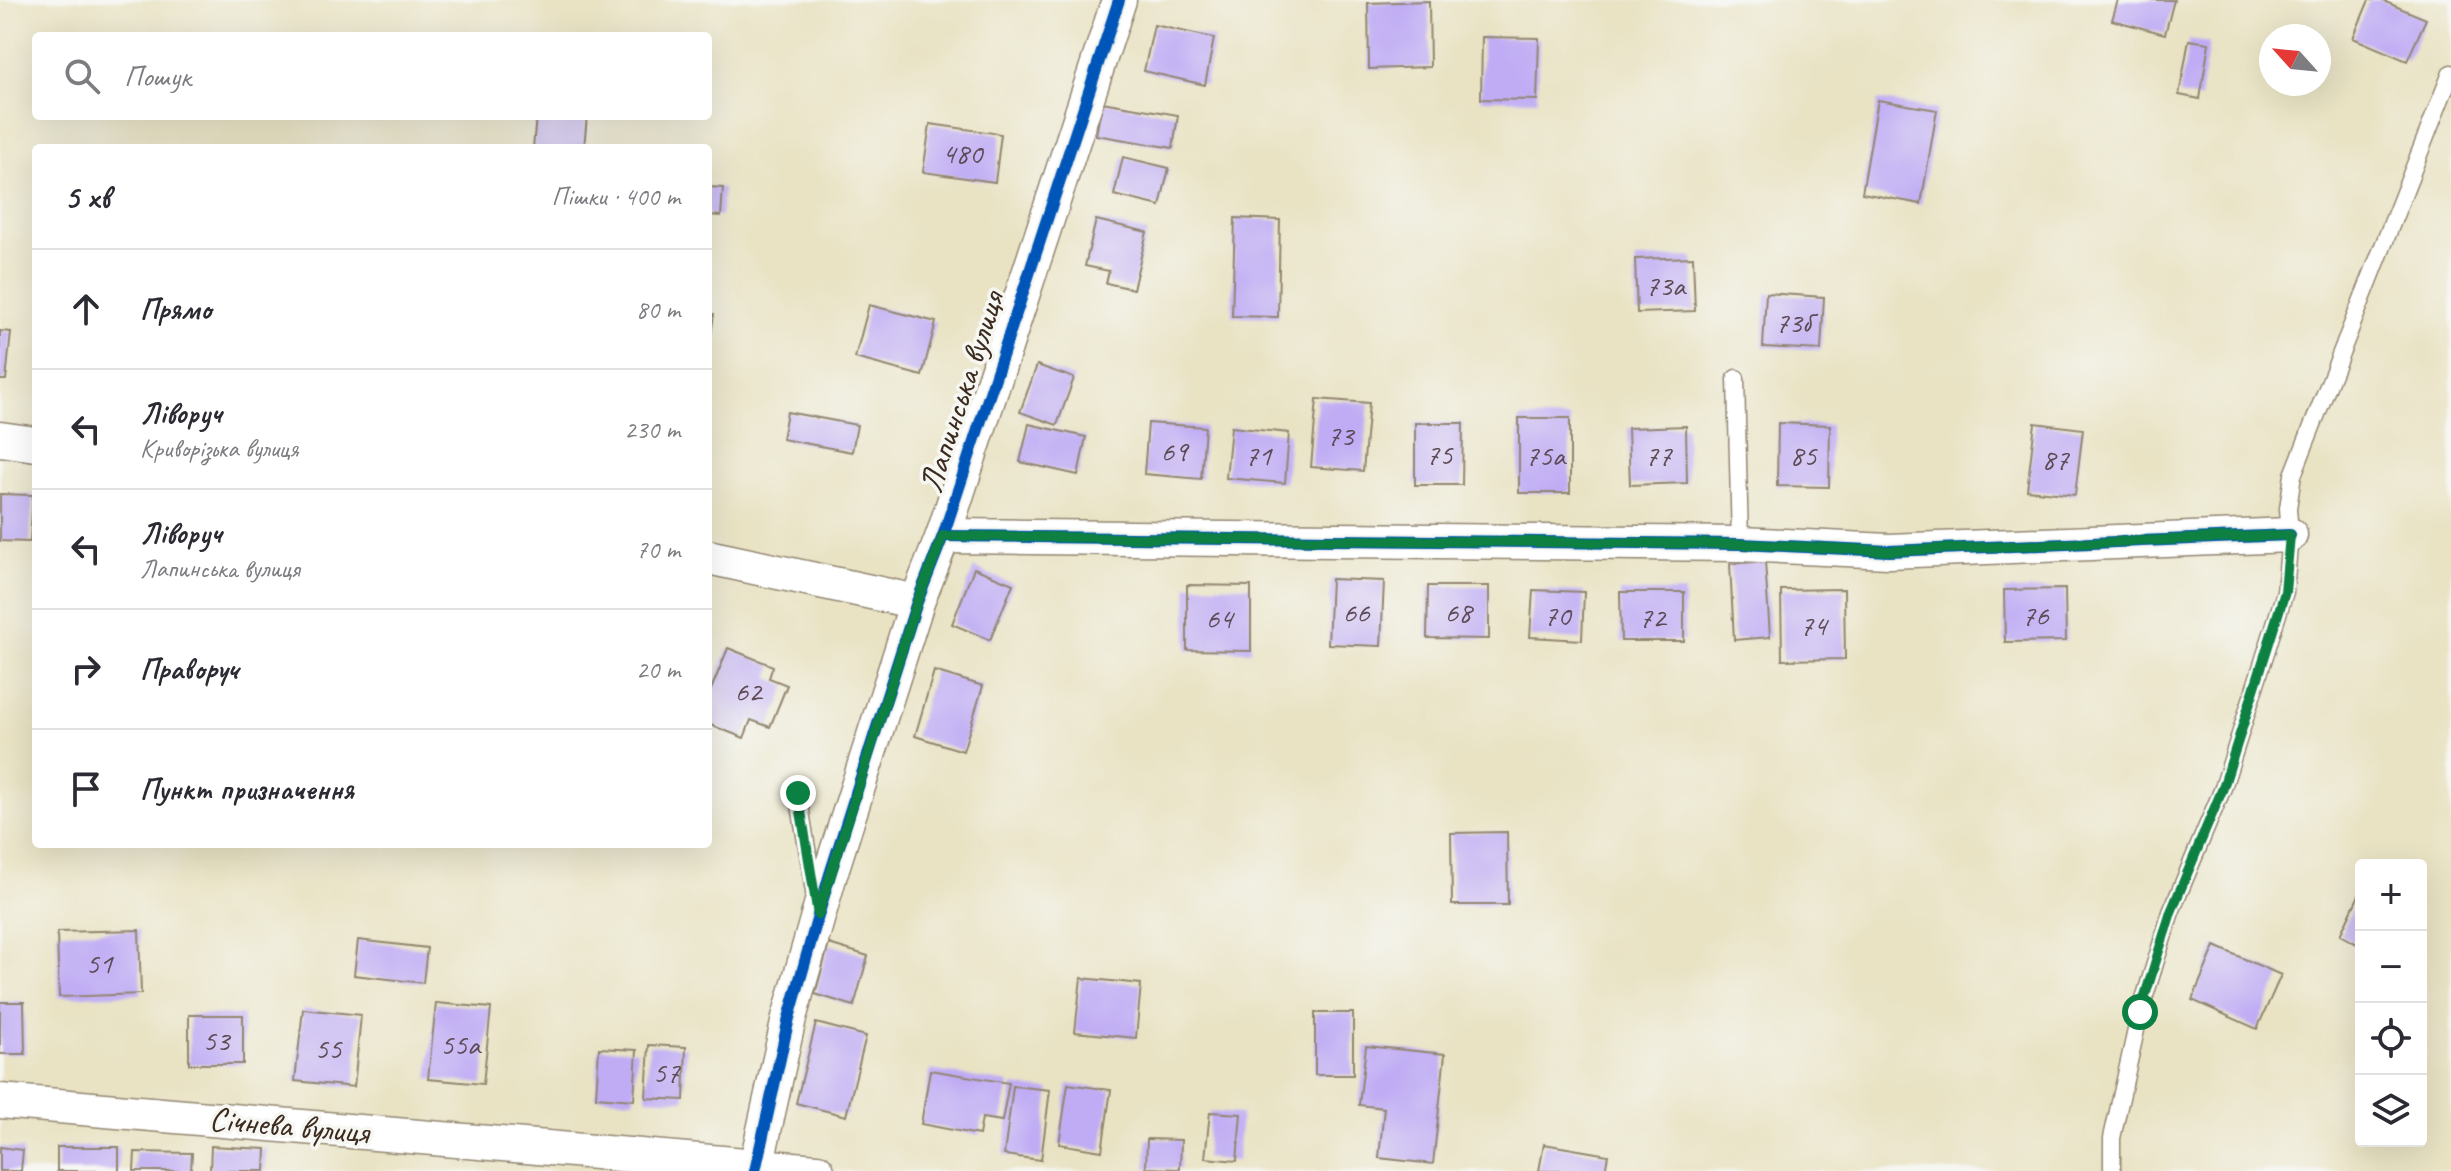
<!DOCTYPE html>
<html lang="uk">
<head>
<meta charset="utf-8">
<style>
	body { margin:0; font-family:Caveat,sans-serif; background:#f7f7f7; color:#2b2b33 }
	.controls { position:absolute; right:24px; bottom:24px; display:grid; overflow:hidden; border-radius:8px; box-shadow:0 8px 32px #0002 }
	.controls button { width:72px; height:72px; display:grid; place-items:center; padding:0; border:0; border-bottom:2px solid #e1e1e2; background:#fff; color:#2b2b33; font:40px sans-serif }
	.compass { position:absolute; left:2259px; top:24px; width:72px; height:72px; border-radius:50%; background:#fff; box-shadow:0 8px 32px #0002; rotate:297deg }
	.stop { position:absolute; width:24px; height:24px; margin:-18px; border:6px solid #0b8043; border-radius:50%; background:#fff }
	.stop.end { background:#0b8043; border-color:#fff; box-shadow:0 2px 8px #0008 }
	.list { margin:0; padding:0; list-style:none }
	h2 { display:flex; justify-content:space-between; align-items:center; height:104px; margin:0; padding:0 32px; font-size:34px }
	h2 small { font-size:26px; font-weight:400; color:#7c7c81 }
	.list li { display:grid; grid-template-columns:52px 1fr auto; gap:24px; align-items:center; box-sizing:border-box; height:120px; padding:0 32px; border-top:2px solid #e1e1e2 }
	.list b { display:block; font-size:30px; white-space:nowrap }
	.list p { margin:0; font-size:26px; white-space:nowrap; color:#7c7c81 }
	.list em { font-size:26px; font-style:normal; color:#7c7c81 }
	.icon { flex:none; width:44px; height:44px; fill:none; stroke:currentColor; stroke-width:2; stroke-linecap:round; stroke-linejoin:round }
	.map { position:relative; flex:none; width:2451px; height:1171px; overflow:hidden }
	.search { position:absolute; background:#fff; box-shadow:0 8px 32px #0002; left:32px; top:32px; width:680px; height:88px; display:flex; align-items:center; gap:20px; box-sizing:border-box; padding:0 28px; border-radius:8px; color:#7c7c81; font-size:30px }
	.panel { position:absolute; background:#fff; box-shadow:0 8px 32px #0002; left:32px; top:144px; width:680px; height:704px; border-radius:8px }
	.map>svg:first-child { display:block }
</style>
</head>
<body>
<div class="map">
<svg width="2451" height="1171" viewBox="0 0 2451 1171">
	<rect width="100%" height="100%" fill="#f6f6f2"/>
	<filter id="ink" filterUnits="userSpaceOnUse"><feTurbulence type="fractalNoise" baseFrequency=".0125" numOctaves="2"/><feDisplacementMap in="SourceGraphic" scale="16" xChannelSelector="R" yChannelSelector="G"/><feConvolveMatrix kernelMatrix="1 2 1 2 8 2 1 2 1" color-interpolation-filters="sRGB"/></filter>
	<filter id="wash" filterUnits="userSpaceOnUse"><feTurbulence type="fractalNoise" baseFrequency=".006" numOctaves="4" result="noise"/><feDisplacementMap in="SourceGraphic" scale="32" xChannelSelector="R" yChannelSelector="G"/><feGaussianBlur stdDeviation="1.8" result="paint"/><feColorMatrix in="noise" values="0 0 0 0 0 0 0 0 0 0 0 0 0 0 0 0 0 1.4 0 .05"/><feComposite in="paint" operator="in"/></filter>
	<g filter="url(#wash)">
		<rect width="100%" height="100%" fill="#e9e3c4"/>
		<g id="blocks">
			<g fill="#bfacf4">
				<path d="M2118,0H2174L2165,34L2112,20Z"/>
				<path d="M2369,0H2381L2426,19L2407,61L2353,38Z"/>
				<path d="M1429,1L1430,67L1369,69L1368,3Z"/>
				<path d="M1154,25L1214,38L1205,85L1144,71Z"/>
				<path d="M1482,37L1539,38L1537,100L1481,99Z"/>
				<path d="M2189,40L2209,43L2200,99L2179,95Z"/>
				<path d="M1878,100L1937,110L1921,204L1862,193Z"/>
				<path d="M1102,102L1178,115L1173,148L1096,135Z"/>
				<path d="M536,116H587L584,148H533Z"/>
				<path d="M930,124L1001,134L995,182L923,172Z"/>
				<path d="M1123,157L1169,168L1160,206L1114,195Z"/>
				<path d="M708,187L723,188L721,216L708,215Z"/>
				<path d="M1235,218L1280,220L1278,317L1232,316Z"/>
				<path d="M1096,220L1147,232L1133,289L1106,283L1109,271L1085,266Z"/>
				<path d="M1693,257L1695,311L1637,313L1635,259Z"/>
				<path d="M1766,293L1824,297L1821,350L1763,347Z"/>
				<path d="M869,305L936,322L922,376L855,358Z"/>
				<path d="M708,313L714,314L710,342H708Z"/>
				<path d="M0,331L11,332L6,380H0Z"/>
				<path d="M1037,365L1074,378L1057,425L1020,412Z"/>
				<path d="M1317,399L1369,403L1363,471L1311,467Z"/>
				<path d="M787,412L857,425L852,452L782,439Z"/>
				<rect x="1519" y="418" width="51" height="75"/>
				<path d="M1148,423L1205,427L1201,479L1144,474Z"/>
				<path d="M1415,423H1463L1462,485H1415Z"/>
				<path d="M1778,423L1830,425L1829,487L1777,486Z"/>
				<path d="M2035,423L2083,429L2075,495L2027,490Z"/>
				<path d="M1029,424L1086,437L1078,475L1020,462Z"/>
				<path d="M1686,426L1687,483L1630,485L1628,428Z"/>
				<path d="M1231,427L1289,433L1285,483L1226,478Z"/>
				<path d="M0,494L33,495L30,542L0,541Z"/>
				<path d="M1765,561L1770,637L1734,640L1730,564Z"/>
				<path d="M974,568L1013,584L990,640L952,624Z"/>
				<path d="M1331,579L1384,581L1381,646L1328,644Z"/>
				<path d="M1187,585L1251,586V651L1187,650Z"/>
				<path d="M1428,586H1489V639L1427,638Z"/>
				<path d="M1844,589L1845,659L1782,660L1781,590Z"/>
				<path d="M2065,589L2066,641L2005,642L2004,590Z"/>
				<path d="M1533,590L1584,592L1582,640L1530,637Z"/>
				<path d="M1620,592H1684V641H1621Z"/>
				<path d="M728,648L773,666L769,678L787,685L770,727L751,720L744,738L708,724V697Z"/>
				<path d="M934,671L983,686L963,751L915,736Z"/>
				<path d="M1507,832L1508,905H1452L1451,833Z"/>
				<path d="M2361,891V946L2340,935Z"/>
				<path d="M139,930L141,994L59,997L57,932Z"/>
				<path d="M358,940L427,948L423,983L354,975Z"/>
				<path d="M829,944L868,956L854,1006L815,994Z"/>
				<path d="M2215,946L2281,975L2257,1029L2192,1000Z"/>
				<path d="M1081,978L1141,984L1136,1038L1075,1032Z"/>
				<path d="M0,1002H24L25,1054H0Z"/>
				<path d="M436,1003L491,1008L483,1084L428,1079Z"/>
				<path d="M303,1009L361,1015L354,1087L295,1081Z"/>
				<rect x="1315" y="1013" width="38" height="62"/>
				<rect x="189" y="1015" width="54" height="49"/>
				<path d="M816,1023L866,1036L846,1116L796,1103Z"/>
				<path d="M649,1045L686,1047L684,1100L646,1098Z"/>
				<path d="M1366,1046L1445,1054L1433,1164L1379,1158L1384,1108L1359,1105Z"/>
				<path d="M599,1048L637,1050L634,1100L596,1097Z"/>
				<path d="M930,1070L1009,1083L1002,1121L982,1118L979,1135L921,1124Z"/>
				<path d="M1068,1084L1111,1090L1102,1151L1059,1144Z"/>
				<path d="M1013,1086L1050,1090L1041,1160L1004,1155Z"/>
				<path d="M1210,1112L1241,1114L1237,1161L1205,1158Z"/>
				<path d="M1147,1139L1181,1140L1180,1169L1146,1168Z"/>
				<path d="M1544,1144L1608,1155L1605,1171H1539Z"/>
				<path d="M211,1146L266,1149L265,1171H210Z"/>
				<path d="M0,1147L23,1150L21,1171H0Z"/>
				<rect x="57" y="1147" width="62" height="24"/>
				<path d="M135,1152L192,1153L191,1171H134Z"/>
			</g>
		</g>
	</g>
	<g filter="url(#ink)">
		<use href="#blocks" fill-opacity="0" stroke="#928671" stroke-width="2"/>
		<g fill="none" stroke-linecap="round" stroke-linejoin="round">
			<g stroke="#928671" stroke-width="19">
				<g id="lane">
					<path d="M1736,378L1740,544"/>
					<path d="M798,793L815,898"/>
					<path d="M2112,1171V1138L2140,1012L2171,912L2223,788L2285,592L2290,535L2288,508L2293,475L2451,73"/>
				</g>
			</g>
			<g stroke="#928671" stroke-width="37">
				<g id="street">
					<path d="M0,439L36,444"/>
					<path d="M943,536L1740,544L1889,551L2290,535"/>
					<path d="M708,557L917,602"/>
					<path d="M0,1101L817,1171"/>
					<path d="M755,1171L789,1018L830,874L917,602L943,536L1119,0"/>
				</g>
			</g>
			<use href="#lane" stroke="#fff" stroke-width="16"/>
			<use href="#street" stroke="#fff" stroke-width="34"/>
			<g stroke="#f6f6f2" stroke-width="17">
				<g id="cycleway">
					<path d="M943,536L1740,544L1889,551L2290,535"/>
					<path d="M755,1171L789,1018L830,874L917,602L943,536L1119,0"/>
				</g>
			</g>
			<use href="#cycleway" stroke="#0057b8" stroke-width="12"/>
		</g>
	</g>
	<g fill="none" stroke-linecap="round" stroke-linejoin="round" filter="url(#ink)">
		<path stroke="#0b8043" stroke-width="10" d="M798,793L818,915L917,602L943,536L1740,544L1889,551L2290,535L2285,592L2223,788L2171,912L2140,1012"/>
	</g>
	<g text-anchor="middle" dominant-baseline="central" stroke-width="7" stroke-linejoin="round" paint-order="stroke">
		<g font-size="30" fill="#5c4a54">
			<text x="962" y="153">480</text>
			<text x="1665" y="285">73а</text>
			<text x="1793" y="322">73б</text>
			<text x="1340" y="435">73</text>
			<text x="1174" y="451">69</text>
			<text x="1439" y="454">75</text>
			<text x="1258" y="455">71</text>
			<text x="1545" y="455">75а</text>
			<text x="1658" y="455">77</text>
			<text x="1803" y="455">85</text>
			<text x="2055" y="459">87</text>
			<text x="1356" y="612">66</text>
			<text x="1458" y="612">68</text>
			<text x="1557" y="615">70</text>
			<text x="2035" y="615">76</text>
			<text x="1652" y="617">72</text>
			<text x="1219" y="618">64</text>
			<text x="1813" y="625">74</text>
			<text x="748" y="691">62</text>
			<text x="99" y="963">51</text>
			<text x="216" y="1040">53</text>
			<text x="460" y="1044">55а</text>
			<text x="328" y="1048">55</text>
			<text x="666" y="1072">57</text>
		</g>
		<g font-size="34" fill="#3b2a1e" stroke="#f6f6f2">
			<text transform="translate(961 392) rotate(-72)">Лапинська вулиця</text>
			<text transform="translate(289 1125) rotate(5)">Січнева вулиця</text>
		</g>
	</g>
</svg>
<div class="controls">
<button>+</button>
<button>−</button>
<button><svg class="icon" aria-label="locate" viewBox="0 0 24 24"><circle cx="12" cy="12" r="6"/><path d="M12 2v4M12 18v4M2 12h4M18 12h4"/></svg></button>
<button><svg class="icon" aria-label="layers" viewBox="0 0 24 24"><path d="M12 4l9 5-9 5-9-5zM3 14l9 5 9-5"/></svg></button>
</div>
<svg class="compass" viewBox="-18 -18 36 36"><path d="M0-13l5 13h-10z" fill="#e53935"/><path d="M0 13l5-13h-10z" fill="#7c7c81"/></svg>
<div class="stop" style="left:2140px;top:1012px"></div>
<div class="stop end" style="left:798px;top:793px"></div>
<div class="search"><svg class="icon" aria-label="search" viewBox="0 0 24 24"><circle cx="10" cy="10" r="6"/><path d="M15 15l6 6"/></svg>Пошук</div>
<section class="panel">
<h2>5 хв<small>Пішки · 400 m</small></h2>
<ul class="list">
<li><svg class="icon" aria-label="ahead" viewBox="0 0 24 24"><path d="M12 20V5M6 11l6-6 6 6"/></svg><div><b>Прямо</b></div><em>80 m</em></li>
<li><svg class="icon" aria-label="left" viewBox="0 0 24 24"><path d="M17 20v-9H6M10 6l-5 5 5 5"/></svg><div><b>Ліворуч</b><p>Криворізька вулиця</p></div><em>230 m</em></li>
<li><svg class="icon" aria-label="left" viewBox="0 0 24 24"><path d="M17 20v-9H6M10 6l-5 5 5 5"/></svg><div><b>Ліворуч</b><p>Лапинська вулиця</p></div><em>70 m</em></li>
<li><svg class="icon" aria-label="right" viewBox="0 0 24 24"><path d="M7 20v-9h11M14 6l5 5-5 5"/></svg><div><b>Праворуч</b></div><em>20 m</em></li>
<li><svg class="icon" aria-label="arrive" viewBox="0 0 24 24"><path d="M6 21V4h12l-3 4 3 4H6"/></svg><div><b>Пункт призначення</b></div></li>
</ul>
</section>
</div>
</body>
</html>
